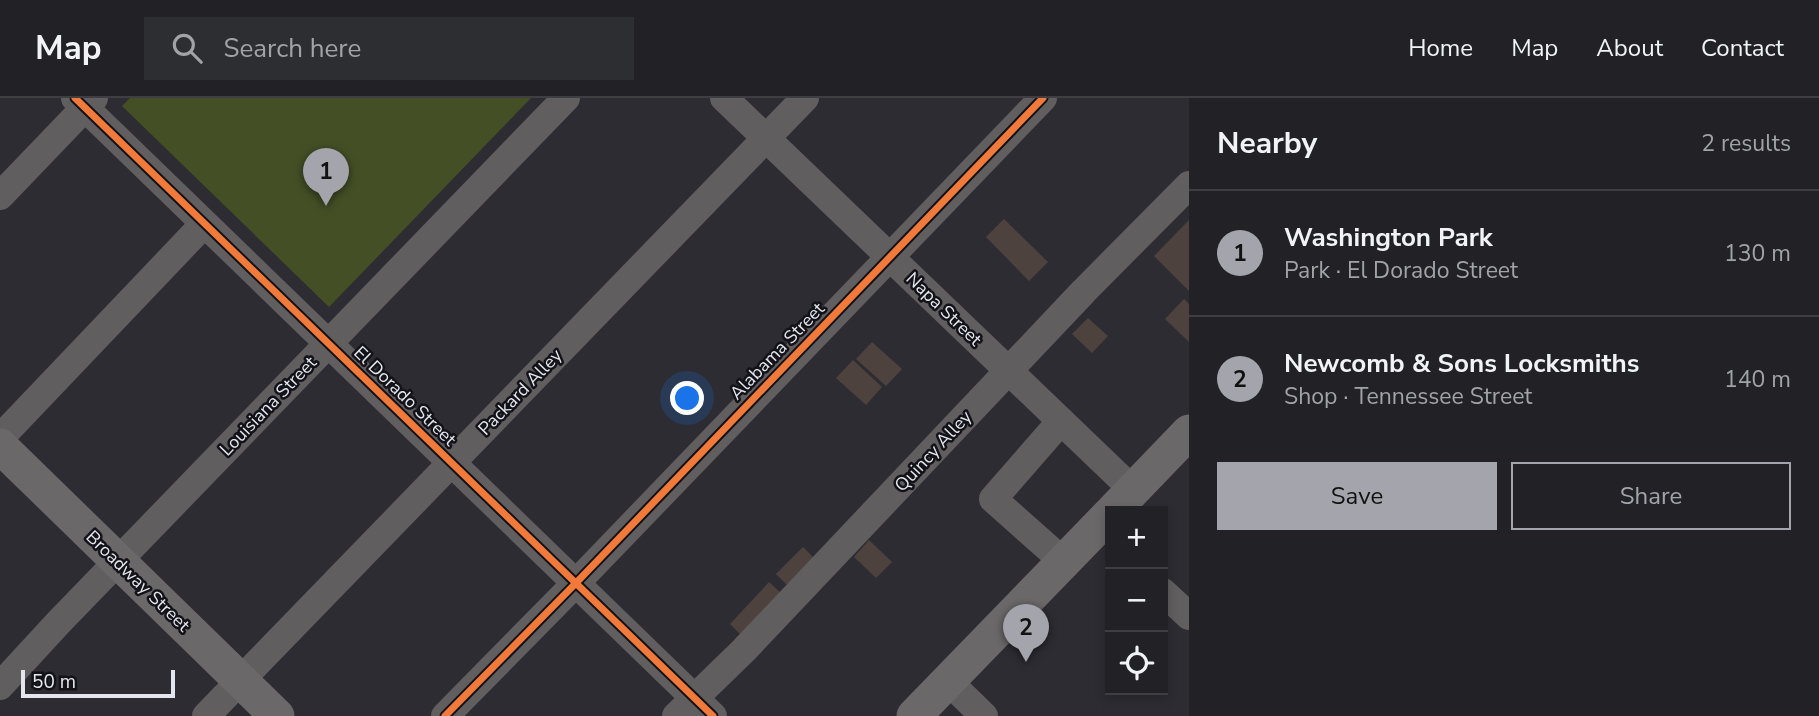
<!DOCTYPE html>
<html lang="en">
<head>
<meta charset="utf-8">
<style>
	body { margin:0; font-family:"Nunito Sans",sans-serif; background:#2d2e32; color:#f1f3f6 }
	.controls { position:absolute; right:21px; bottom:21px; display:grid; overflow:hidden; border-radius:0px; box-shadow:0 4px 10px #0003 }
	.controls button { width:63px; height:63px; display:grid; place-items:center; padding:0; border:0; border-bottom:2px solid #3e3e43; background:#212126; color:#f1f3f6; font:35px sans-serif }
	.scale { position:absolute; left:21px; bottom:18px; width:154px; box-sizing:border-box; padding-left:7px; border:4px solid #e5e5ee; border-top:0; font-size:19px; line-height:24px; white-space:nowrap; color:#e5e5ee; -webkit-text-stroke:5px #121218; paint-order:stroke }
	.you { position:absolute; left:688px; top:301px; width:24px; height:24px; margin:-18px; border:5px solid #fff; border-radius:50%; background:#1a73e8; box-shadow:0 0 0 10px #1a73e833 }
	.badge { display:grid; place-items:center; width:46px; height:46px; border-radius:50%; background:#a4a4ac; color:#111; font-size:23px; font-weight:700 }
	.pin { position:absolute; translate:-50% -58px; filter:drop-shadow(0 2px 4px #0008) }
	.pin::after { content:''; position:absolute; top:37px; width:24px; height:21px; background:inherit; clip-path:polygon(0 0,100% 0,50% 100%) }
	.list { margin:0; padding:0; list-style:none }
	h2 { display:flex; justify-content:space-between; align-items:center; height:91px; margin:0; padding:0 28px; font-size:30px }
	h2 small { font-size:23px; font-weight:400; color:#a2a3a7 }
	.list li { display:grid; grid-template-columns:46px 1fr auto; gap:21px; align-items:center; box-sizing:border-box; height:126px; padding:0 28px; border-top:2px solid #3e3e43 }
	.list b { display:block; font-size:26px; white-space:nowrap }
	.list p { margin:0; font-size:23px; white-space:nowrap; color:#a2a3a7 }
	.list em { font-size:23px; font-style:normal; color:#a2a3a7 }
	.actions { display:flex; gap:14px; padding:21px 28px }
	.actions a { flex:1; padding:16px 0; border:2px solid #a4a4ac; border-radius:0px; text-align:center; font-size:24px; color:#a4a4ac }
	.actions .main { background:#a4a4ac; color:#111 }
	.icon { flex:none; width:38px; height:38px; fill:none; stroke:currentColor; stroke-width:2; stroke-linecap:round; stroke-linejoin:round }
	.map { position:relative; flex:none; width:1189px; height:618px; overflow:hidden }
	header { display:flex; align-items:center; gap:42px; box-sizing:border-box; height:98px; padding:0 35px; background:#212126; border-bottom:2px solid #3e3e43 }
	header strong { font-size:33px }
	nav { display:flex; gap:38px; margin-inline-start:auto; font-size:24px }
	.search { width:490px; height:63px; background:#2d2e32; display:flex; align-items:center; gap:18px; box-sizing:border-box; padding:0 24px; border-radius:0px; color:#a2a3a7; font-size:26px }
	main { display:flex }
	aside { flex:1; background:#212126 }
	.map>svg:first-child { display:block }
</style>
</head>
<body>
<header>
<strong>Map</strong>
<div class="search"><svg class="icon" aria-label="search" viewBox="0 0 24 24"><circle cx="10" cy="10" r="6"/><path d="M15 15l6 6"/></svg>Search here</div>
<nav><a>Home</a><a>Map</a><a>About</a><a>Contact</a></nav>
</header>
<main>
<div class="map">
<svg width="1189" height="618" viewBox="0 0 1189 618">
	<rect width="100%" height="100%" fill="#2c2c32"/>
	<path fill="#444f26" d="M130,0H531L329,209L122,8Z"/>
	<g fill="#4e423e">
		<path d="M1004,121L1048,164L1029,183L986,139Z"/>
		<path d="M1189,122V193L1154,158Z"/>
		<path d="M1184,201L1189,206V244L1165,221Z"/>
		<path d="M1088,220L1108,238L1092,255L1072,236Z"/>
		<path d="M872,244L902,271L886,288L856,261Z"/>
		<path d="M853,262L882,289L866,307L836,280Z"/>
		<path d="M869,442L892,464L876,480L854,459Z"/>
		<path d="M803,449L818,464L792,492L776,476Z"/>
		<path d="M769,484L780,494L741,537L730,526Z"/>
	</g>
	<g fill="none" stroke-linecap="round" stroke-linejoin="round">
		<g stroke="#615e5f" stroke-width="28">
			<path d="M75,0L713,618"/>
			<path d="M724,0L1133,392"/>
			<path d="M0,98L94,0"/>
			<path d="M1061,323L993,401L1064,464"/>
			<path d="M0,340L204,126"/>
			<path d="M1163,494L1189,518"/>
			<path d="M948,583L984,618"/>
			<path d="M0,588L58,525L566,0"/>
			<path d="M206,618L805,0"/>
			<path d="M445,618L576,485L1043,0"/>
			<path d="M676,618L744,552L1084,193L1189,87"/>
		</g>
		<g stroke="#6b6869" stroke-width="35">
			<path d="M0,348L277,618"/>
			<path d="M1113,413L1189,334"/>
			<path d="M914,618L1110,416"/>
		</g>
		<g stroke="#121218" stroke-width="11">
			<g id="cycleway">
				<path d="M75,0L713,618"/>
				<path d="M445,618L576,485L1043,0"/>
			</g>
		</g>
		<use href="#cycleway" stroke="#f17a3a" stroke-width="7"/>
	</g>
	<g text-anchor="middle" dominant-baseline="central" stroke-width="5" stroke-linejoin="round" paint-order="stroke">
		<g font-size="18" fill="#e5e5ee" stroke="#121218">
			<text transform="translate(944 211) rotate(44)">Napa Street</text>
			<text transform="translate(777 253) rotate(-46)">Alabama Street</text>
			<text transform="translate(520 294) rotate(-46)">Packard Alley</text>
			<text transform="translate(405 298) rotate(44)">El Dorado Street</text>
			<text transform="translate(268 308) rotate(-46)">Louisiana Street</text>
			<text transform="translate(933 353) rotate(-47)">Quincy Alley</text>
			<text transform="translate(138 483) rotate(44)">Broadway Street</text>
		</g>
	</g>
</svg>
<div class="controls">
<button>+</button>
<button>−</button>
<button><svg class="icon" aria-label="locate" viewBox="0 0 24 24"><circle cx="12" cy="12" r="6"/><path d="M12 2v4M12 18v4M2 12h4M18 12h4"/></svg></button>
</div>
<div class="scale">50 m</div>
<div class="you"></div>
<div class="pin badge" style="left:326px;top:108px">1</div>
<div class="pin badge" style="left:1026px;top:564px">2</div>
</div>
<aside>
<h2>Nearby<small>2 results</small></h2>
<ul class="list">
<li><span class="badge">1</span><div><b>Washington Park</b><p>Park · El Dorado Street</p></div><em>130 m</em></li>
<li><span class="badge">2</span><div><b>Newcomb &amp; Sons Locksmiths</b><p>Shop · Tennessee Street</p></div><em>140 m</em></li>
</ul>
<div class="actions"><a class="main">Save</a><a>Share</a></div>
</aside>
</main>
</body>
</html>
